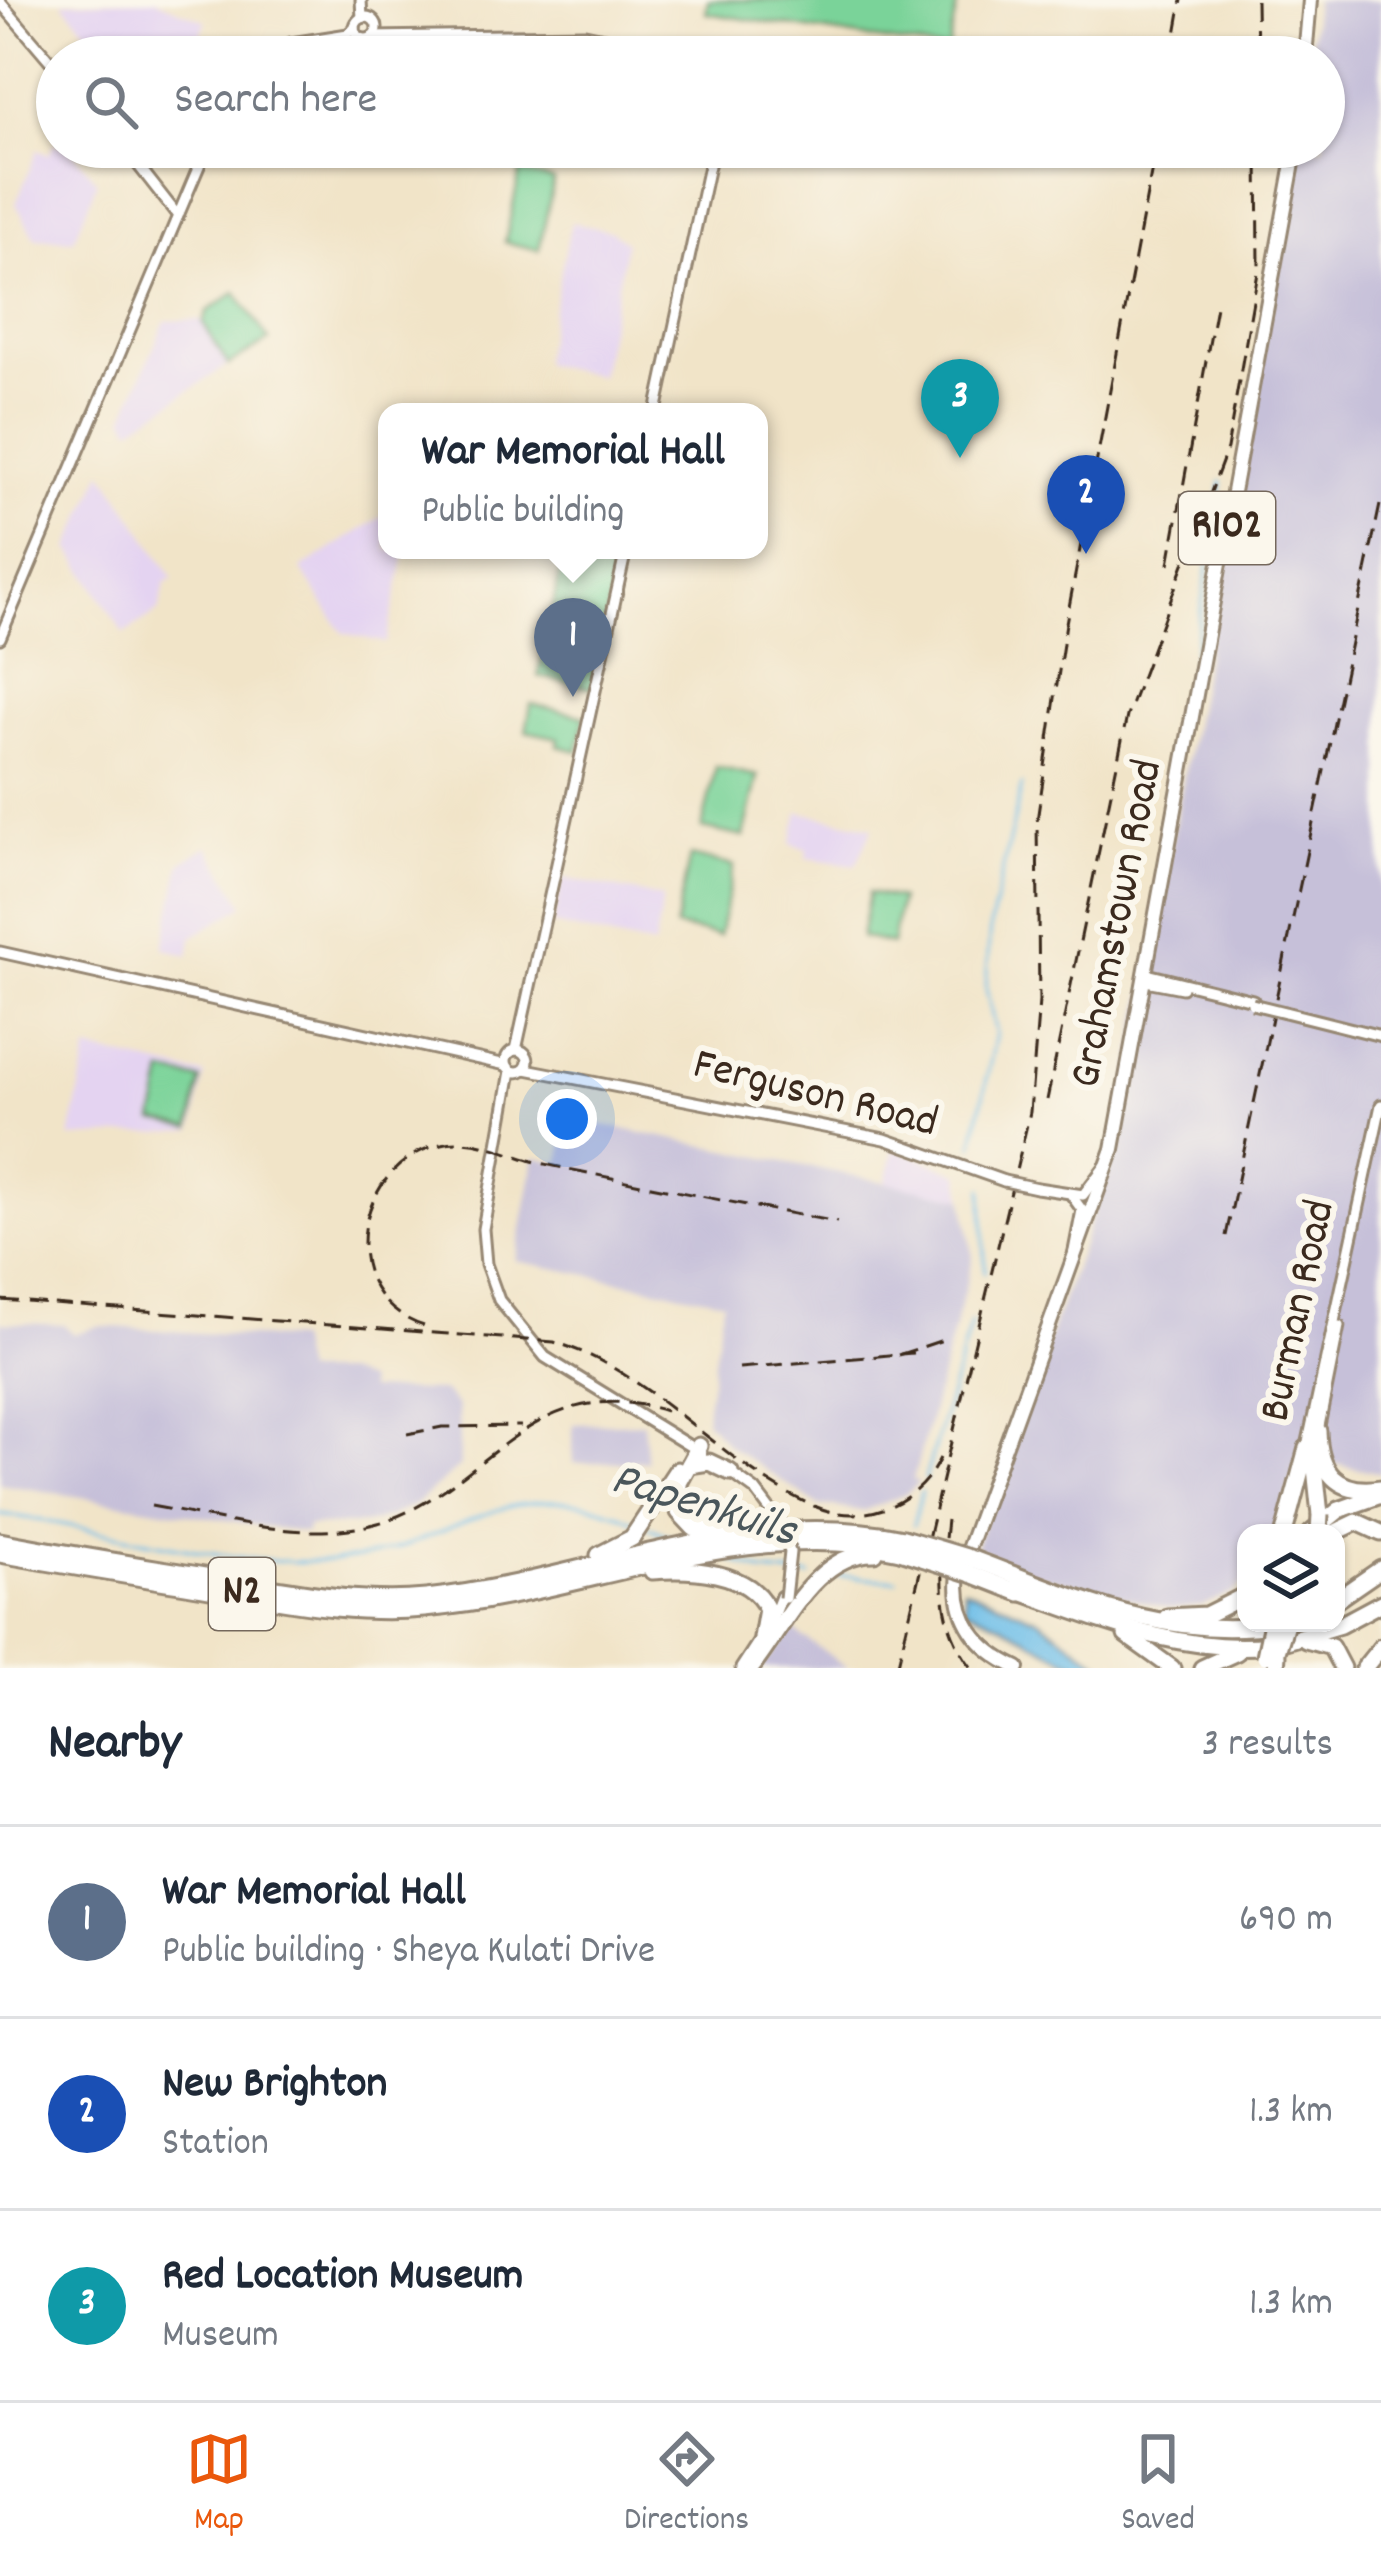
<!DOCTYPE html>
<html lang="en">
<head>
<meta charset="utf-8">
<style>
	body { margin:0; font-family:Dekko,sans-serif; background:#f6f6f7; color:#1f2937 }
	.controls { position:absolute; right:36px; bottom:36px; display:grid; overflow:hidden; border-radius:24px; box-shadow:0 3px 9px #0004 }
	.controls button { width:108px; height:108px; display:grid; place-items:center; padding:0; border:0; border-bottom:3px solid #e0e1e3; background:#fff; color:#1f2937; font:60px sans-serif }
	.you { position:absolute; left:567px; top:1119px; width:42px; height:42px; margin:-30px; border:9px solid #fff; border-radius:50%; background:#1a73e8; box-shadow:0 0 0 18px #1a73e833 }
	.badge { display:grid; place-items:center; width:78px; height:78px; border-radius:50%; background:#ea580c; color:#fff; font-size:39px; font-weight:700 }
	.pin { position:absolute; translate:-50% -99px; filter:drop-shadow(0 3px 6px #0008) }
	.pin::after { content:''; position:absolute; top:63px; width:42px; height:36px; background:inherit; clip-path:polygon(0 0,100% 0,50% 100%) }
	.popup { position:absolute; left:378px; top:403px; width:390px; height:156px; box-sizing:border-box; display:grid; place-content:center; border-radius:24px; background:#fff; filter:drop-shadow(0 3px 9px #0005); font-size:39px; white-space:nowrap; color:#747a83 }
	.popup b { font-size:45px; color:#1f2937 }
	.popup::after { content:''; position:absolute; left:50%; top:100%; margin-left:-24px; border:24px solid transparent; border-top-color:#fff }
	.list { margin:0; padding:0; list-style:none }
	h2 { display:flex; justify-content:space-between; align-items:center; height:156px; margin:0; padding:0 48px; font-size:51px }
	h2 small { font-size:39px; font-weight:400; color:#747a83 }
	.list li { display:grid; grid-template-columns:78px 1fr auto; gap:36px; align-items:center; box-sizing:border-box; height:192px; padding:0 48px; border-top:3px solid #e0e1e3 }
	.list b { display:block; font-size:45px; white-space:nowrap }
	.list p { margin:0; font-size:39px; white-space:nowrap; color:#747a83 }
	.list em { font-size:39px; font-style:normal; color:#747a83 }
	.icon { flex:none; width:66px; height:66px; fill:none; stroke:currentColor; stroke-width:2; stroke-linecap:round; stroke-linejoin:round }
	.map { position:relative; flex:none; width:1381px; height:1668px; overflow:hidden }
	.search { position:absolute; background:#fff; box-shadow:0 3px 9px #0004; left:36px; right:36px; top:36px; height:132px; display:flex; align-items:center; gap:30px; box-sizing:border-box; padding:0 42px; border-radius:66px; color:#747a83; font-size:45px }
	.sheet { height:732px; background:#fff }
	nav { display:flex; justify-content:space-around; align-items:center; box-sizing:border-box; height:168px; border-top:3px solid #e0e1e3; background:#fff; font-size:33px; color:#747a83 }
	nav a { display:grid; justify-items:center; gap:6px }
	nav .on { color:#ea580c }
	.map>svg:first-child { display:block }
</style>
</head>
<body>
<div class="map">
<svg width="1381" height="1668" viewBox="0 0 1381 1668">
	<rect width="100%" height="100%" fill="#fbf7ec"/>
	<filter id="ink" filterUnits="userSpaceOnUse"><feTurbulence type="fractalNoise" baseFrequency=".00833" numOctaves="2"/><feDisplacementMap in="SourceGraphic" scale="24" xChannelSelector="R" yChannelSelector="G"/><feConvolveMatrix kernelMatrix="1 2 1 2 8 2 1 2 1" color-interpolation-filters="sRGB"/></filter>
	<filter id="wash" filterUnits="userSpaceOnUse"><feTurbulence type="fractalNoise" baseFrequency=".004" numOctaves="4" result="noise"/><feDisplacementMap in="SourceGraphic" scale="48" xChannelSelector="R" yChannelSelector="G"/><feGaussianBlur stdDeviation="2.7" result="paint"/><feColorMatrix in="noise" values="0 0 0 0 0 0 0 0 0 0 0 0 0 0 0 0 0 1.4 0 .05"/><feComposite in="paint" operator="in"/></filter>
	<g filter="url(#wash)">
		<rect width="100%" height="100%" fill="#f1e4c8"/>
		<g fill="#e4d3f1">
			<path d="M155,0L206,21L192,57H111L62,2Z"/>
			<path d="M54,143L72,150L97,182L74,240L35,238L16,204L37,150L49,155Z"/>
			<path d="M571,222L611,231L626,242L600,376L542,363Z"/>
			<path d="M201,320L228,365L132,428L125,416L165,321Z"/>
			<path d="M103,471L173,578L165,583L159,611L124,634L70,548Z"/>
			<path d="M387,513V550H406L386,643L343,633L301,569Z"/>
			<path d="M799,812L873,827L856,865L806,858L807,849L791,844Z"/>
			<path d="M208,846L244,905L192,937L189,955L164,948L181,863Z"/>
			<path d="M563,878L663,898L654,947L553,925Z"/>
			<path d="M88,1050L205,1075L193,1131L70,1138Z"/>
			<path d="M894,1148L960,1174L964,1198L886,1183Z"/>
		</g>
		<g fill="#c6c0d9">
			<path d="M1315,0H1381V1473L1300,1457L1275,1533H1246V1581L1233,1593L1201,1606L1171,1609L1020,1570L975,1547L1114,1155L1300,147H1324V57H1309Z"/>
			<path d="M569,1118L964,1198L973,1258L913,1480L919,1482L906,1494L863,1511L818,1505L729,1446L705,1419L723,1301L516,1261L535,1157L560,1163Z"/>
			<path d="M0,1322L64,1325L74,1334L99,1326L296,1340L303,1373H345L367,1382L368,1390L443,1391L458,1407L460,1466L416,1504L389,1517L365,1524L307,1527L306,1533L0,1484Z"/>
			<path d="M643,1422L647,1461L573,1463V1424Z"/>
			<path d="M794,1630L848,1668H761Z"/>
		</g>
		<g fill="#7ad399" stroke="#5a7e5c" stroke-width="3">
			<path d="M708,0H958L948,51L706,13Z"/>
			<path d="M520,172L554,180L539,250L505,242Z"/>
			<path d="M236,292L269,340L228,365L203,323L208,311Z"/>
			<path d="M565,550L618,556L592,688L538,676Z"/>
			<path d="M531,704L585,716L578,751L558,746L559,738L526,731Z"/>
			<path d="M716,767L758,776L744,837L702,828Z"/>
			<path d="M690,856L734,866L719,936L675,927Z"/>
			<path d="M869,893L900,899L892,944L861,937Z"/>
			<path d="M164,1073L201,1080L191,1128L154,1121Z"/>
		</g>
		<path fill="#6dbee8" stroke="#547483" stroke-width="3" d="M964,1588L1038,1619L1107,1668C1060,1668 1013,1623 965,1609Z"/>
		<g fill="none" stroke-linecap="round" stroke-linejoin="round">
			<g stroke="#6dbee8" stroke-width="3">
				<path d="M1191,670L1222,482"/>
				<path d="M973,1146L996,1034L986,988L990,925L1022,785"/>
				<path d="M983,1188L985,1272"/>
				<path d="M925,1479L971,1323"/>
				<path d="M0,1514C104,1527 240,1571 344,1560C453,1548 514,1463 634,1521"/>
				<path d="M913,1525L921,1492"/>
				<path d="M648,1527L678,1540"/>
				<path d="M726,1558L764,1572L810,1576"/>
				<path d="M831,1575L897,1580"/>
			</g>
		</g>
	</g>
	<g filter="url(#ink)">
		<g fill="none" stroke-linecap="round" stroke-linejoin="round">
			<g stroke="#968773" stroke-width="15">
				<g id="secondary">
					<path d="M361,0L362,18"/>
					<path d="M0,2L57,69"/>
					<circle cx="366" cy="28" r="11"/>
					<path d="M372,37L585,34L696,57"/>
					<path d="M264,57L291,43L348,34L355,28"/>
					<path d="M124,147L178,216"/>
					<path d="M656,412L713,147"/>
					<path d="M0,638L207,147"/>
					<path d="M0,952L506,1065"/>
					<path d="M1147,974L1253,1000"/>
					<path d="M1146,981L1182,988"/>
					<path d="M1285,1012L1381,1036"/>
					<circle cx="517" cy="1061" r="11"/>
					<path d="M516,1050L626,550"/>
					<path d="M526,1069L885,1139L1004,1181"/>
					<path d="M511,1071L483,1229L486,1264L499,1300L545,1357L701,1453"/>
					<path d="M1037,1188L1083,1195L1105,1166"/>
					<path d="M1072,1196L1082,1210L1073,1256"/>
					<path d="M1318,1431L1339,1326"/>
					<path d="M1306,1451L1381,1105"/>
					<path d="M730,1472L755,1490L773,1514"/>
					<path d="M741,1668L771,1622L781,1596"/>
				</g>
			</g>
			<g stroke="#968773" stroke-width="18">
				<g id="primary">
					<path d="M1305,57L1310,0"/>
					<path d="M1018,1668C979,1650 953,1619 959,1574L1113,1149L1296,147"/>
				</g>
			</g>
			<g stroke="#968773" stroke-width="21">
				<g id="highway">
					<path d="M1318,1431C1319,1472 1337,1495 1381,1488"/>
					<path d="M699,1446L679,1483V1512L694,1528L719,1531"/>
					<path d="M1314,1458L1320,1515"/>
					<path d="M689,1465L709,1462L730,1472"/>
					<path d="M1284,1533L1307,1448"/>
					<path d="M1311,1533L1339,1510L1381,1495"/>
					<path d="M1334,1533L1357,1522L1381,1533"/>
					<path d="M0,1541C72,1555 144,1566 217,1578C286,1589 355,1605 426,1598C586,1581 739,1504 903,1538"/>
					<path d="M0,1554C72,1567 144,1578 216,1590C285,1601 354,1616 424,1609C585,1595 737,1517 900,1551"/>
					<path d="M599,1555L632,1538L677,1470"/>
					<path d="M973,1559C1074,1597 1171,1643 1282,1623"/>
					<path d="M652,1571C689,1568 749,1570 767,1609L762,1638"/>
					<path d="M969,1573L1020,1593"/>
					<path d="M1012,1589C1096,1618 1180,1655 1271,1645"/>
					<path d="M1336,1600L1381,1569"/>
					<path d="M1167,1617L1206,1615L1246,1595"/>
					<path d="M1126,1635L1172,1668"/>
					<path d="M1306,1640L1331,1647L1342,1668"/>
					<path d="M1273,1645L1340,1625L1381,1603"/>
					<path d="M751,1668C784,1627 815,1552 875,1553"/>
					<path d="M1202,1668L1237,1652"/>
					<path d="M1276,1668L1277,1655"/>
					<path d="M1364,1668L1381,1647"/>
				</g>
			</g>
			<use href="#secondary" stroke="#fff" stroke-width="9"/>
			<use href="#primary" stroke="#fff" stroke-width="12"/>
			<use href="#highway" stroke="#fff" stroke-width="15"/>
			<g stroke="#3b2a1e" stroke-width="3" stroke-dasharray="18 9" stroke-linecap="butt">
				<path d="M1256,0L1257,57"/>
				<path d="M1172,57L1182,0"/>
				<path d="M1169,564L1216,306"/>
				<path d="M1047,1100L1127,716L1227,449L1259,267L1258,147"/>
				<path d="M1226,1236L1381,500"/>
				<path d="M0,1300L554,1342C654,1371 723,1468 814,1506C863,1527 918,1505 940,1458"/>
				<path d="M424,1326C331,1296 353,1163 442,1144C477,1136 507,1155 540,1163C639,1184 738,1204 837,1222"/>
				<path d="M898,1355L949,1338"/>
				<path d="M739,1368L913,1353"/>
				<path d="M407,1434L442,1427L521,1426"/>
				<path d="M151,1506C223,1519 305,1544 378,1523C482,1494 530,1368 666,1411"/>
				<path d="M947,1520C941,1574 936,1622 972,1668"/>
				<path d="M897,1668L1030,1112L1039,1001L1037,821L1066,623L1156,147"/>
			</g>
			<g stroke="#968773" stroke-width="15" stroke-linecap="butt">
				<g id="secondary-bridge">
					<path d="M1252,1004L1285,1012"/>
					<path d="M1004,1181L1037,1188"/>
					<path d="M777,1512L790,1552L785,1598"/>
				</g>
			</g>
			<g stroke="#968773" stroke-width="21" stroke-linecap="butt">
				<g id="highway-bridge">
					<path d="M1319,1533L1320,1515"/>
					<path d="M903,1538L973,1559"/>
					<path d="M900,1551L969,1573"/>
					<path d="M1277,1652L1286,1623"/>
					<path d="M1265,1656L1272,1623"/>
				</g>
			</g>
			<use href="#secondary-bridge" stroke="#fff" stroke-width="9"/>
			<use href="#highway-bridge" stroke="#fff" stroke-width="15"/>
		</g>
	</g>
	<g text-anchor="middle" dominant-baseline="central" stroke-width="12" stroke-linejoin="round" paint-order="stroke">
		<g fill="#fbf7ec" stroke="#75685c" stroke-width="3">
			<rect x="1179" y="492" width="96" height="72" rx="9"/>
			<rect x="209" y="1558" width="66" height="72" rx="9"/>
		</g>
		<g font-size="42" font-weight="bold" fill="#3b2a1e">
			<text x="1227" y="528">R102</text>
			<text x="242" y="1594">N2</text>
		</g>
		<g font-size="45" fill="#3b2a1e" stroke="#fbf7ec">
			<text transform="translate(1119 924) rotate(-79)">Grahamstown Road</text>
			<text transform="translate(815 1096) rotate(14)">Ferguson Road</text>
			<text transform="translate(1300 1311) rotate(-78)">Burman Road</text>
		</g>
		<g font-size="48" font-style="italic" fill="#4a565b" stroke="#fbf7ec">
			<text transform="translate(703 1508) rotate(17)">Papenkuils</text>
		</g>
	</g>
</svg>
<div class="controls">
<button><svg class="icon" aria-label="layers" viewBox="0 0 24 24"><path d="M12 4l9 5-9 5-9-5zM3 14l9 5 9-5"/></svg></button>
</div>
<div class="you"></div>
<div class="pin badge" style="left:573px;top:697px;background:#5c6f8a">1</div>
<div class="popup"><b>War Memorial Hall</b>Public building</div>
<div class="pin badge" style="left:1086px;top:554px;background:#1a4fb4">2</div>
<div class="pin badge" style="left:960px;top:458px;background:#0f9aa8">3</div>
<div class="search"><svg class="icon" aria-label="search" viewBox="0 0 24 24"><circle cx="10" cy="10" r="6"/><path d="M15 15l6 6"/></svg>Search here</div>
</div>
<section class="sheet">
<h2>Nearby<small>3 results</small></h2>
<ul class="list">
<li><span class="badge" style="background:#5c6f8a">1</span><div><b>War Memorial Hall</b><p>Public building · Sheya Kulati Drive</p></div><em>690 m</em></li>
<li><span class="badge" style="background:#1a4fb4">2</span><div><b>New Brighton</b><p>Station</p></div><em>1.3 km</em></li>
<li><span class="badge" style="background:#0f9aa8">3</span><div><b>Red Location Museum</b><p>Museum</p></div><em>1.3 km</em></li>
</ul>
</section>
<nav>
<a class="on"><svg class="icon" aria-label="map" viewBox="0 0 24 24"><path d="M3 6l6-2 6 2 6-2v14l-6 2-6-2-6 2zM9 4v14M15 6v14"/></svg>Map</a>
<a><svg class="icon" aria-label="directions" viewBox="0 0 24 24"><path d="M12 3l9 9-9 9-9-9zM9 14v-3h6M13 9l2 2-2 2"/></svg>Directions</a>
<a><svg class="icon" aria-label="saved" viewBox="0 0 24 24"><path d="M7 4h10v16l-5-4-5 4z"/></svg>Saved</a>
</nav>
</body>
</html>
